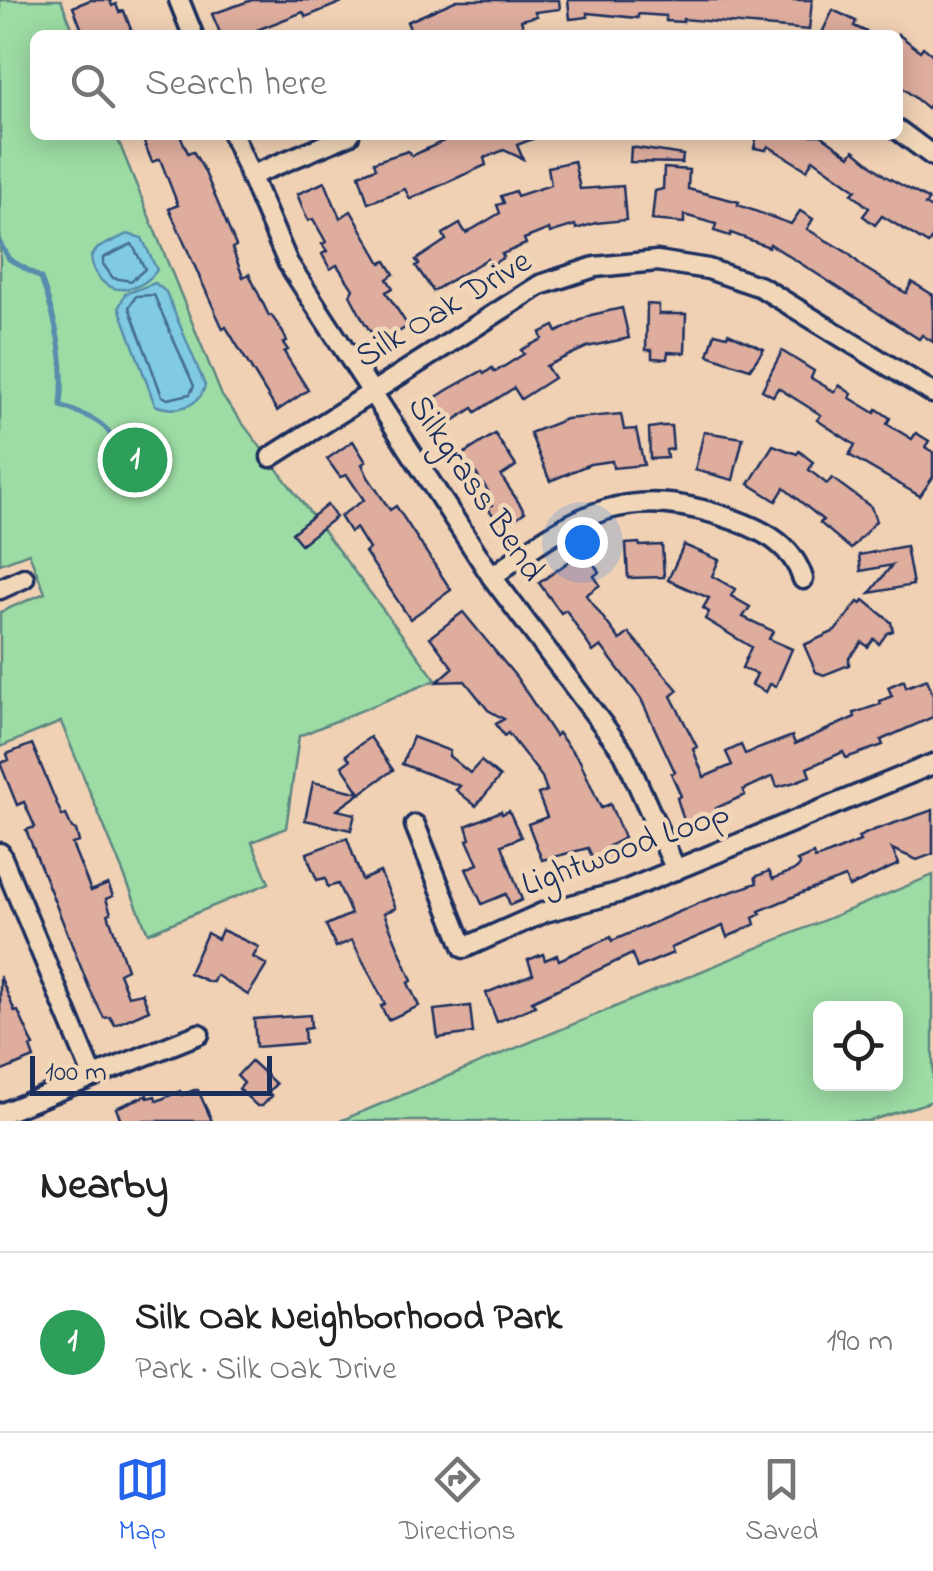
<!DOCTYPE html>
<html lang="en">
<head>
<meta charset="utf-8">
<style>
	body { margin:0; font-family:"Indie Flower",sans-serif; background:#f6f6f6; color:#222 }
	.controls { position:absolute; right:30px; bottom:30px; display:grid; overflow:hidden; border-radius:15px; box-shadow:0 5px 25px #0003 }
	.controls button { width:90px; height:90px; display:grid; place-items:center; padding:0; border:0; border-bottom:2px solid #e0e0e0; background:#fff; color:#222; font:50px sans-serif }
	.scale { position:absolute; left:30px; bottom:25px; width:242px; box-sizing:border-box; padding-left:10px; border:5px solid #1b2f5e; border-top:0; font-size:28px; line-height:35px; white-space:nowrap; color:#1b2f5e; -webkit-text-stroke:8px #f1d7b8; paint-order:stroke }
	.you { position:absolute; left:582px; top:542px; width:35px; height:35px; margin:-25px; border:8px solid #fff; border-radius:50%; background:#1a73e8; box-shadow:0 0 0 15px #1a73e833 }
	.badge { display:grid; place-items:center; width:65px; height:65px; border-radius:50%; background:#2563eb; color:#fff; font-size:32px; font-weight:700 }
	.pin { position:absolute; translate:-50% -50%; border:5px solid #fff; box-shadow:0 2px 10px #0006 }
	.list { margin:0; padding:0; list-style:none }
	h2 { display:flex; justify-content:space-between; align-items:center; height:130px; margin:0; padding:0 40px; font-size:42px }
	h2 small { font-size:32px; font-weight:400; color:#767676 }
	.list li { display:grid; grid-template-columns:65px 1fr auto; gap:30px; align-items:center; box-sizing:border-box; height:180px; padding:0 40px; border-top:2px solid #e0e0e0 }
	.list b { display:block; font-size:38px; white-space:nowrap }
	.list p { margin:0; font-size:32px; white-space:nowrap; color:#767676 }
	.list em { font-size:32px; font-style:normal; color:#767676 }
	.icon { flex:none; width:55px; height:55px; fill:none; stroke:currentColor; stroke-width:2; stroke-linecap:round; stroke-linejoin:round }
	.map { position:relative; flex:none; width:933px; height:1121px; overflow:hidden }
	.search { position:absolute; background:#fff; box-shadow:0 5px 25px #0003; left:30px; right:30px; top:30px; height:110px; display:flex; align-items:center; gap:25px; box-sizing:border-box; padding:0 35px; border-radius:15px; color:#767676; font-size:38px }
	.sheet { height:310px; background:#fff }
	nav { display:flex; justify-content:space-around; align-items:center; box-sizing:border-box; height:140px; border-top:2px solid #e0e0e0; background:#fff; font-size:28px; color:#767676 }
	nav a { display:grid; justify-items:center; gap:5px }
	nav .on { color:#2563eb }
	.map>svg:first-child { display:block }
</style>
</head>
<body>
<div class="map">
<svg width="933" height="1121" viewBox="0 0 933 1121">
	<rect width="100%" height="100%" fill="#f1d1b4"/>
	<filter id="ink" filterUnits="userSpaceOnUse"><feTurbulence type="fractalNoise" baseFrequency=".01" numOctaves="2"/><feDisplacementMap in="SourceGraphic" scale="20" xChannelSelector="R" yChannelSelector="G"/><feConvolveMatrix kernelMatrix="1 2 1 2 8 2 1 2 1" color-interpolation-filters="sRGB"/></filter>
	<g filter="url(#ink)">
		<g fill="#9ddca4" stroke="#5c8681" stroke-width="2.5" fill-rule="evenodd">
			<path d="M0,0H61L75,35H35V135H116L222,396L436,680L299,736L286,828L252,842L269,883L148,933L61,722L0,747V612L45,593L29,553L0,564Z"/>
			<path d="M933,875V1101L869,1121H340ZM820,1008H896V1084H820Z"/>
		</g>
		<g fill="#81cbe2" stroke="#588dad" stroke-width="2.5">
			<path d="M127,234L142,238L157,270C136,299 95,296 91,256L98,248Z"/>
			<path d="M155,283L166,292L205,385C200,408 174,413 155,405L119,307L125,294Z"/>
		</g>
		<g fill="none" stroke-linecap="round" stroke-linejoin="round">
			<g stroke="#446d93" stroke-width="2.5">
				<path d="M132,244L145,269L131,281L113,278L103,264V258Z"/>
				<path d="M154,295L194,386L190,394L168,399L162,396L129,307L136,296Z"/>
			</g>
			<path stroke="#588dad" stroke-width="5" d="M0,243L9,259L41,278C56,321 66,359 61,406C117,426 110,430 130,483"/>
		</g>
		<g fill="#dead9e" stroke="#1b2f5e" stroke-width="2.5">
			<path d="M90,0H110L112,6L116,4L119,12L124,11L133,35H84L73,7Z"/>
			<path d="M252,0H347L306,17L303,12L257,30L259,35H221L212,14Z"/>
			<path d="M457,0H559L560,9L535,12L537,16L521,20L523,27L495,35H413L407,22Z"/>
			<path d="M568,0H812L809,30L683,19V22L666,21V16L638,14V18L587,13L588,17L570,19Z"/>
			<path d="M833,10L856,21L854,26L873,35H821Z"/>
			<path d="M898,34L920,51L923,47L933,55V100L927,108L898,84Z"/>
			<path d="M141,135H180L188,153L193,151L204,170L236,246L232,248L243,277L249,274L269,316L271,315L281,329L287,341L283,343L288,350L284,352L308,390L277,411L226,327L223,329L169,209L178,205L160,159L152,162Z"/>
			<path d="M456,135L540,136L517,145L523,159L504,150L484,158L486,165L410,199L405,189L368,203L359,175L376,168L374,162L408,151L412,156Z"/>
			<path d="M749,135H821L850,156L854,150L885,176L929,200L925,205L933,210V237L928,244L882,216L875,225L863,216L869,208L852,194L856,190L813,159L807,170L768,146L766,150L754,148L756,139Z"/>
			<path d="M631,147L683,155L682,163L630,162Z"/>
			<path d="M574,161L580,189L623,186L626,220L596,223L576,229L575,225L550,233L549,229L524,239L526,244L502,254L504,257L490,266L487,259L433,291L416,266L419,264L416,260L446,240L443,234L460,224L466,233L500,213L497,205L504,203L501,196L515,191L517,196L551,185L548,167Z"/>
			<path d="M664,168L689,170L688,189L739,202L738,205L791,224L800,211L813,219L807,229L848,253L863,267L906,293L912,282L933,295V342L922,335L919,339L770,244L769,247L731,233L730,236L714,231L716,224L684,215V223L652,220L655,191L663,189Z"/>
			<path d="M325,182L340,218L351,211L381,263L386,261L394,274L387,279L393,288L386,292L408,326L384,341L378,337L375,339L363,320L350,295L353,289L337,265L330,269L322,254L327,251L322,244L326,242L313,219L308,221L297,194Z"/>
			<path d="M647,304L659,305V314H686L685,353L668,352L667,359L652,358V350H646Z"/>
			<path d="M622,308L629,338L587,347L546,366L554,378L521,399L514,388L476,412L473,408L442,428L440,424L428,431L418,415L429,407L427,403L449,389L482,371L484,374L492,368L495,372L524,354L521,350L542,339L540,333L554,326L557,332L591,315Z"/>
			<path d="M715,333L727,336L728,333L764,349L750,369L728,362L708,355Z"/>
			<path d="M782,351L814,371L811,378L835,392L839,385L852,394L850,398L875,413L877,409L890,418L887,424L912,439L916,433L929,441L925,447L933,452V477L920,496L849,455L855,445L817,420L821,415L778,388L773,396L762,390Z"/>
			<path d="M621,414L624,430L636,429L644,465L613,468L612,461L590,464L550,481L530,433L566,419Z"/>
			<path d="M663,426H671L673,449L666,450L667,458L650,459L649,428Z"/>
			<path d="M704,432L743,438L733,480L695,470Z"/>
			<path d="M495,434L516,466L501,476L525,512L502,528L488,508L492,505L484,494L488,491L472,468L463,474L454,460Z"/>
			<path d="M353,441L366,462L362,464L368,477L390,510L396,506L451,590L410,619L365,552L369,549L356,528L350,532L340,516L364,500L347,475L340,477L327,459Z"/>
			<path d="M773,445L797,454L799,451L813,462L809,470L827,484L832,478L871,507L876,521L851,549L820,523L823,520L784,488L776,501L749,484Z"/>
			<path d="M327,505L336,517L301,544L292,533Z"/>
			<path d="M639,543L640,546L662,545L664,577L628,578L626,544Z"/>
			<path d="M684,545L719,560L712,576L735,589L731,596L750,607L743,617L773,631L769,639L792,649L776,686L770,684L766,692L752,685L757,674L742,668L751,647L705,619L709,612L703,608L709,598L668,580Z"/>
			<path d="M906,546L913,585L870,593L892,565L861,571L859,555Z"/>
			<path d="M578,555L583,562L589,557L599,572L594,576L600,585L586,595L620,640L629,633L678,690L671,696L697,747L693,749L704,777L732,765L726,752L741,745L745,754L792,736L795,744L855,717L854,713L881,704L880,701L892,696L888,687L904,680L906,687L927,679L933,695V717L881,740L883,745L846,758L843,752L807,768L810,776L795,782L777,787L773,776L743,790L745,795L716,808L718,812L685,824L677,798L681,796L671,773L675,772L641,699L601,646L593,652L566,610L561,613L539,583Z"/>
			<path d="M864,600L891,622L893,631L887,633L879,644L874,639L868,647L862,642L849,658V665L824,675L816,672L804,645L835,631L858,602L861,604Z"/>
			<path d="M463,612L517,678L555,736L558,733L580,761L601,808L610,804L624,838L607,847L610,855L594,861L588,848L542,860L528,824L547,817L538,794L547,791L542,777L508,733L504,736L496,724L504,719L488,710L465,681L437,682L453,668L430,637Z"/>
			<path d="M370,737L393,770L337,810L355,814L351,830L305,820L313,782L360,793L342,766L350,760L346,755Z"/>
			<path d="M413,737L450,751L449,756L470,773L481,761L500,777L476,806L456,790L460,786L402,764Z"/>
			<path d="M32,744L62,816L66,815L72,828L76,830L79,842L72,844L91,891L108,884L113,896L106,899L111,913L108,914L127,969L119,973L128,996L142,993L149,1010L115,1025L110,1017L104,1018L90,990L26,830L35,827L24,802L17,805L0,763L9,760L7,754Z"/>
			<path d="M933,810V854L917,860L892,849L899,864L858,883L849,887L845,877L802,893L759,911L761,914L753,918L755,924L741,931L727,937L723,926L671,948L673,953L637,968L632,954L532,1001L535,1006L497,1022L486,993L533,974L528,960L543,954L545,960L557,955L559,960L611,937L612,941L704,901L757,883L755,877L769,871L773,879L797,869L800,865L797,861L813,854L815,859L829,854L860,841L858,837L874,830Z"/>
			<path d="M501,811L502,814L509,811L521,837L502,845L522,900L510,905L506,894L482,904L466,869L478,864L467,840L470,839L466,826Z"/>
			<path d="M347,838L362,880L380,872L396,908L384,913L412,981L408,983L419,1006L388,1020L381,1006L385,1004L352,940L336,947L326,925L351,914L338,884L328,887L325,878L317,880L309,861L307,853Z"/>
			<path d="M222,930L259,947L253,957L267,965L248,995L216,975L213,982H209L189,973L207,933L218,939Z"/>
			<path d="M0,976L15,1012L18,1011L34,1046L30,1047L34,1058L0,1072Z"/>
			<path d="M470,1006L473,1033L438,1038L434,1010Z"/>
			<path d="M310,1015L311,1028L304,1029L305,1043L256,1047L254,1019Z"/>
			<path d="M251,1061L276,1084L268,1092L272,1096L262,1106H257L239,1089L244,1083L237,1076Z"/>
			<path d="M194,1090H198L212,1121H121L116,1108L147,1095L148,1098L155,1096L157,1101L180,1091L182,1095Z"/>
		</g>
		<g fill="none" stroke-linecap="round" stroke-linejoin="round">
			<g stroke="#1b2f5e" stroke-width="25">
				<g id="minor">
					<path d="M179,0L193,35"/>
					<path d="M898,130L933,156"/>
					<path d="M233,135L288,263L492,577L624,753L676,870"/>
					<path d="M250,176L349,135"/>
					<path d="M271,457L540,285L595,267L657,261L708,269L761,287L933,393"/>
					<path d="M492,577C577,512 630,481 737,521C767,532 793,547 803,579"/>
					<path d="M0,589L24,578"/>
					<path d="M415,825L464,948L545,912L621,892L933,764"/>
					<path d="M0,853L93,1076"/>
					<path d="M0,1114L199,1034"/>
				</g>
			</g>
			<use href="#minor" stroke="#f1d7b8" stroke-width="18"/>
		</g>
	</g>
	<g text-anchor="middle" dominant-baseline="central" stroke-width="9" stroke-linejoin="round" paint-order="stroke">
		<g font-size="35" fill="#1b2f5e" stroke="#f1d7b8">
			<text transform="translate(444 310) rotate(-31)">Silk Oak Drive</text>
			<text transform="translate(475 489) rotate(56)">Silkgrass Bend</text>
			<text transform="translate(626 850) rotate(-20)">Lightwood Loop</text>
		</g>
	</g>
</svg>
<div class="controls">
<button><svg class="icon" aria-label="locate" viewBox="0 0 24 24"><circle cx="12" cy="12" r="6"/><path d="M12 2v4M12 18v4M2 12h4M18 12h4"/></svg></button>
</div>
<div class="scale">100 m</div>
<div class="you"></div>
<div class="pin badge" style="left:135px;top:460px;background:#2e9e5b">1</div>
<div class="search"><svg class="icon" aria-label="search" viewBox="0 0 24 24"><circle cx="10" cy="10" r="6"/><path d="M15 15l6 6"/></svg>Search here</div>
</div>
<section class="sheet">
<h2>Nearby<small></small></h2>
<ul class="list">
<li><span class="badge" style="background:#2e9e5b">1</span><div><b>Silk Oak Neighborhood Park</b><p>Park · Silk Oak Drive</p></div><em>190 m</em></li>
</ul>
</section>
<nav>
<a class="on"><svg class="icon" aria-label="map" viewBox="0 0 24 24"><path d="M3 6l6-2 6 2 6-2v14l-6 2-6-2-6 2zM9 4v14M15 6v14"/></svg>Map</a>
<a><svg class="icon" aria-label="directions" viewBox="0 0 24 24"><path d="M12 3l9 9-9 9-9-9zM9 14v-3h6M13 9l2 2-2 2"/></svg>Directions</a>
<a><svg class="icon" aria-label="saved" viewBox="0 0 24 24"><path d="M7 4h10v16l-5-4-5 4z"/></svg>Saved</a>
</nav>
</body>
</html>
